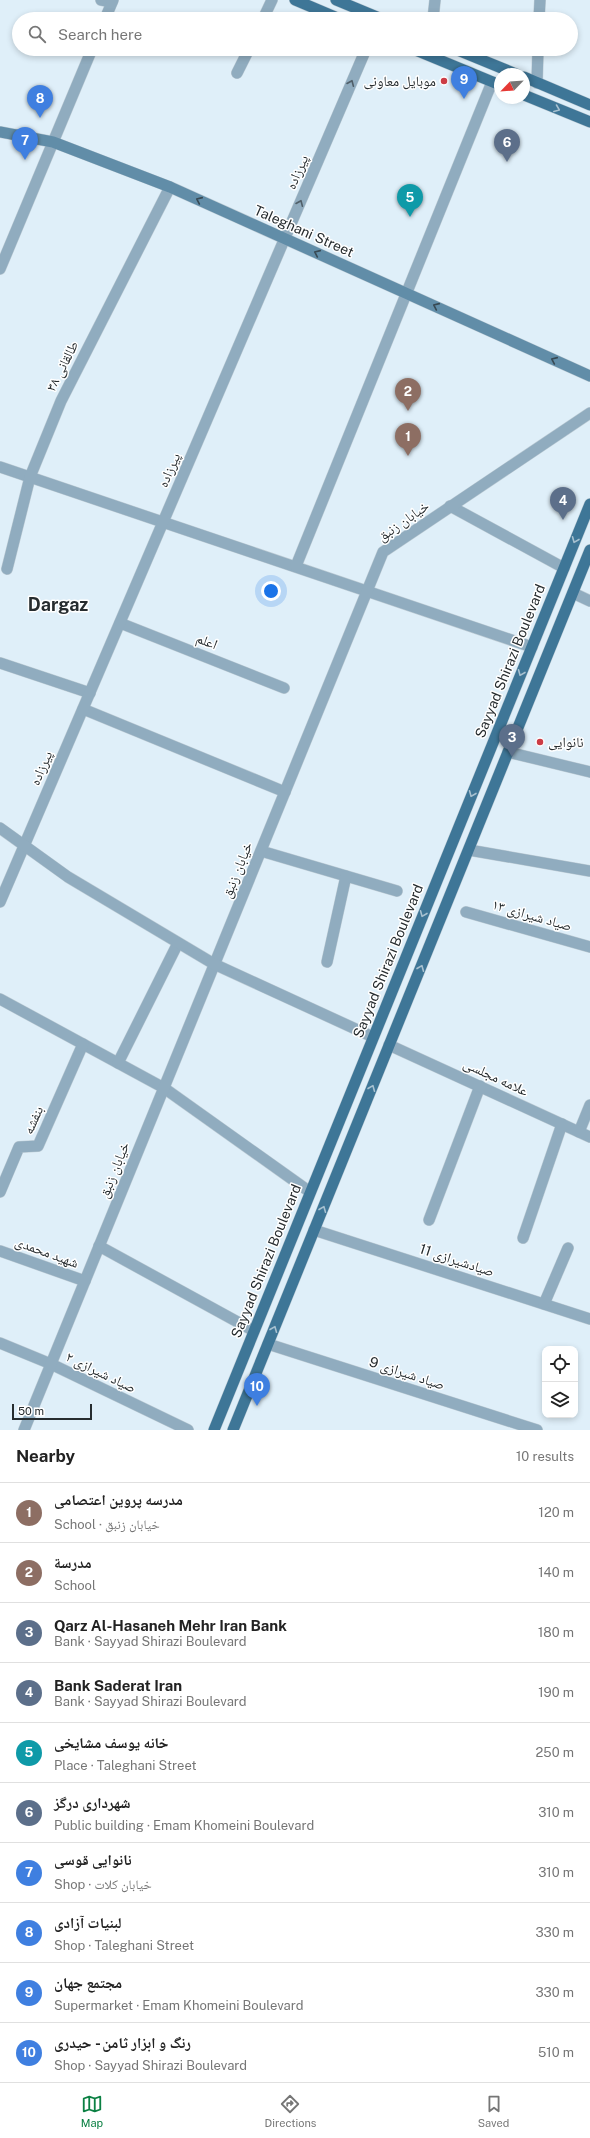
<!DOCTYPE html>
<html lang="en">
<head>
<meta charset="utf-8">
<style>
	body { margin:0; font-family:"Public Sans","Noto Naskh Arabic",sans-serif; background:#f6f6f6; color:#222 }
	.controls { position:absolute; right:12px; bottom:12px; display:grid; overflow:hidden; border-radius:8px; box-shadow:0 2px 6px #0003 }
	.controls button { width:36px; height:36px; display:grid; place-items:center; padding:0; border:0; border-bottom:1px solid #e0e0e0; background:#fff; color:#222; font:20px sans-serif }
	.compass { position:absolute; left:494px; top:68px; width:36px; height:36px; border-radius:50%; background:#fff; box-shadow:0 2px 6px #0003; rotate:245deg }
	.scale { position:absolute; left:12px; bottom:10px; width:80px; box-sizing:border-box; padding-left:4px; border:2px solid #262c2f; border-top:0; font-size:11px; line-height:14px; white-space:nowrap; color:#262c2f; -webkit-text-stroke:3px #fff; paint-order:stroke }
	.you { position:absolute; left:271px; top:591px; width:14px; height:14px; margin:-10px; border:3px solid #fff; border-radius:50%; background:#1a73e8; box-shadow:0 0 0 6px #1a73e833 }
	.badge { display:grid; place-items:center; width:26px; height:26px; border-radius:50%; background:#0b8043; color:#fff; font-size:13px; font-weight:700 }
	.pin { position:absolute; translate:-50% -33px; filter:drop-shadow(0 1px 2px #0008) }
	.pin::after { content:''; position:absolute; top:21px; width:14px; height:12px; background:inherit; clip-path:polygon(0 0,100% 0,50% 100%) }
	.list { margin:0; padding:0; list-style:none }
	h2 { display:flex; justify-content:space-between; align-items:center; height:52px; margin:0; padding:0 16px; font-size:17px }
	h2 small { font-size:13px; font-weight:400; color:#767676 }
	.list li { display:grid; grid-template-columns:26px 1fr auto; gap:12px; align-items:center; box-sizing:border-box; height:60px; padding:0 16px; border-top:1px solid #e0e0e0 }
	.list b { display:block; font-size:15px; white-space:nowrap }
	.list p { margin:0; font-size:13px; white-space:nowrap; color:#767676 }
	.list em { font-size:13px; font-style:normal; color:#767676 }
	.icon { flex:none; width:22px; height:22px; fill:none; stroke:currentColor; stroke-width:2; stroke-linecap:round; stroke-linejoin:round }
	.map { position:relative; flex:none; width:590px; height:1430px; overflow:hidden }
	.search { position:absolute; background:#fff; box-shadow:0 2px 6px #0003; left:12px; right:12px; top:12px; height:44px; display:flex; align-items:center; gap:10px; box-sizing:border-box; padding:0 14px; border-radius:22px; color:#767676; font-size:15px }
	.sheet { height:652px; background:#fff }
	nav { display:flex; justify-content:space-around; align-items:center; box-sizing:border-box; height:56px; border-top:1px solid #e0e0e0; background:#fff; font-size:11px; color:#767676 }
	nav a { display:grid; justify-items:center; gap:2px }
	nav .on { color:#0b8043 }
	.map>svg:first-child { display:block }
</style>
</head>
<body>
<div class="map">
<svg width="590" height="1430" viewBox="0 0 590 1430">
	<rect width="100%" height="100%" fill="#dfeff9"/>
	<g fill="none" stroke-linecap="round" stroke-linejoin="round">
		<g stroke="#beccd5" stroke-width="12">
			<g id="minor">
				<path d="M101,0L112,2"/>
				<path d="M263,19L272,0"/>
				<path d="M433,19L435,0"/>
				<path d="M539,19L540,0"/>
				<path d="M237,73L249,49"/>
				<path d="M537,83L538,49"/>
				<path d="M0,467L532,647"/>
				<path d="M450,506L564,568"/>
				<path d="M296,566L492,82"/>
				<path d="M7,569L30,477L61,401L170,187"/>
				<path d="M120,623L284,688"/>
				<path d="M0,663L90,693"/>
				<path d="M83,709L285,792"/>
				<path d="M508,752L590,772"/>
				<path d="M469,850L590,871"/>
				<path d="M261,851L397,891"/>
				<path d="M0,902L366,49"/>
				<path d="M466,912L590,947"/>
				<path d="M327,962L346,876"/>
				<path d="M0,999L164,1088L310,1192"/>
				<path d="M118,1063L178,943"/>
				<path d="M579,1132L590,1105"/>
				<path d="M0,1192L19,1147L38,1146L83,1044"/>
				<path d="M429,1220L480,1086"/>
				<path d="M314,1230L590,1319"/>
				<path d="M523,1238L562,1124"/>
				<path d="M99,1246L254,1331"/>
				<path d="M0,1251L85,1281"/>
				<path d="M544,1304L568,1248"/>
				<path d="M0,1343L51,1364L188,1430"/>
				<path d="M268,1344L537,1430"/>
				<path d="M24,1430L383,552L590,413"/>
			</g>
		</g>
		<g stroke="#beccd5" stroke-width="12">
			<g id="tertiary">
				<path d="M105,19L113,0"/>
				<path d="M0,269L92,49"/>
				<path d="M573,593L590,601"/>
				<path d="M0,828L68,877L214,964L373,1037"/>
				<path d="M389,1045L590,1137"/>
			</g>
		</g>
		<g stroke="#beccd5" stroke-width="12">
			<path id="secondary" d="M0,132L53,142L170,187L590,376"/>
		</g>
		<g stroke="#beccd5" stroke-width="12">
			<g id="primary">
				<path d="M295,0L340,19"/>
				<path d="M336,0L382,19"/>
				<path d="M413,49L500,85"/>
				<path d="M455,49L516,74"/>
				<path d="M524,77L590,105"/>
				<path d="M524,95L590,122"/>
				<path d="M214,1430L590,504"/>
				<path d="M233,1430L590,550"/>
			</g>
		</g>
		<use href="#minor" stroke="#90acbf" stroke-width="11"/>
		<use href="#tertiary" stroke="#90acbf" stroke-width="11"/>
		<use href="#secondary" stroke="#618da8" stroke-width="11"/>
		<use href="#primary" stroke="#3e7697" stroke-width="11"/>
	</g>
	<defs><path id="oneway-chevron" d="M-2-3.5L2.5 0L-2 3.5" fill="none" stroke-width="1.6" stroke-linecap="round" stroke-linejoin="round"/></defs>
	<g stroke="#505f69">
		<use href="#oneway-chevron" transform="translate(351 83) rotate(-67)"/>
		<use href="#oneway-chevron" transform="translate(300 203) rotate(-67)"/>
	</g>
	<g stroke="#a8c1d0">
		<use href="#oneway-chevron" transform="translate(557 109) rotate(22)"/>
		<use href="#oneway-chevron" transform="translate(575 540) rotate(112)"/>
		<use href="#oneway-chevron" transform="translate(521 673) rotate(112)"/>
		<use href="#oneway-chevron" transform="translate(472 794) rotate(112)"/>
		<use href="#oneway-chevron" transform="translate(423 914) rotate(112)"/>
		<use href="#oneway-chevron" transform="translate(421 968) rotate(-68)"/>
		<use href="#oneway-chevron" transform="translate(372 1088) rotate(-68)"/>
		<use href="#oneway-chevron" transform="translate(323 1209) rotate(-68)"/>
		<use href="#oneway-chevron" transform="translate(274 1329) rotate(-68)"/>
	</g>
	<g stroke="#384953">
		<use href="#oneway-chevron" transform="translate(199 200) rotate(-156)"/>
		<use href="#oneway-chevron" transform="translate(317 253) rotate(-156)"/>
		<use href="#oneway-chevron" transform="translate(436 306) rotate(-156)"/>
		<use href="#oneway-chevron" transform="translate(554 360) rotate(-156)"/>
	</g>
	<g fill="#cc3c45" stroke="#fff" stroke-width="1.5">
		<circle cx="444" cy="81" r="4"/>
		<circle cx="540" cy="742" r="4"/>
	</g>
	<g text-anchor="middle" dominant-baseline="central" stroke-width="3" stroke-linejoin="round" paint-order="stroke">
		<g font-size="14" fill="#262c2f" stroke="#fff" text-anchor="end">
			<text x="436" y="81">موبایل معاونی</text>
			<text x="548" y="742" text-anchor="start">نانوایی</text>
		</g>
		<g font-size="14" fill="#262c2f" stroke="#fff">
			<text transform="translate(297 172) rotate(-67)">پیرزاده</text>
			<text transform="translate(304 231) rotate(24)">Taleghani Street</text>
			<text transform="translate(62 366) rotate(-63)">طالقانی ۳۸</text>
			<text transform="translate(169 470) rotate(-67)">پیرزاده</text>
			<text transform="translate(403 521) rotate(-35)">خیابان زنبق</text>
			<text transform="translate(207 641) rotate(22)">اعلم</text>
			<text transform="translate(510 661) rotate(-68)">Sayyad Shirazi Boulevard</text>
			<text transform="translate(41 768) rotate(-67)">پیرزاده</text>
			<text transform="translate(237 870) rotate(-68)">خیابان زنبق</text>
			<text transform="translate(532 915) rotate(16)">صیاد شیرازی ۱۳</text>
			<text transform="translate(388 961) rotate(-68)">Sayyad Shirazi Boulevard</text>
			<text transform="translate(496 1077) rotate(25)">علامه مجلسی</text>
			<text transform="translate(33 1120) rotate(-66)">بنفشه</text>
			<text transform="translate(114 1170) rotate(-68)">خیابان زنبق</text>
			<text transform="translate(47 1252) rotate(20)">شهید محمدی</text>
			<text transform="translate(457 1260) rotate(18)">صیادشیرازی 11</text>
			<text transform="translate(266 1261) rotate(-68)">Sayyad Shirazi Boulevard</text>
			<text transform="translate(101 1372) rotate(26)">صیاد شیرازی ۲</text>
			<text transform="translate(407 1373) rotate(18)">صیاد شیرازی 9</text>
		</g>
		<g font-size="18" font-weight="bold" fill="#262c2f" stroke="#fff">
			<text x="58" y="604">Dargaz</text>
		</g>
	</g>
</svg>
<div class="controls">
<button><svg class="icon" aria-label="locate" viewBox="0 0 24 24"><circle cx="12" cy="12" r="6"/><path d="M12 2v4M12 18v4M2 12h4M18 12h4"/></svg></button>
<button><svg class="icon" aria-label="layers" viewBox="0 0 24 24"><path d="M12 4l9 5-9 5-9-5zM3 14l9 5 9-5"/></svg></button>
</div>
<svg class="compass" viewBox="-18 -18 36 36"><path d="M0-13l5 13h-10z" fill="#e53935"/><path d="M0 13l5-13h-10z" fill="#767676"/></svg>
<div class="scale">50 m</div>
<div class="you"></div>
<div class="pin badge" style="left:408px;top:456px;background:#8d6e63">1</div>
<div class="pin badge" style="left:408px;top:411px;background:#8d6e63">2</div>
<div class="pin badge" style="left:512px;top:757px;background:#5c6f8a">3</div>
<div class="pin badge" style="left:563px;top:520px;background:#5c6f8a">4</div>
<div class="pin badge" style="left:410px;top:217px;background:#0f9aa8">5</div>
<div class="pin badge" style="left:507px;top:162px;background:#5c6f8a">6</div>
<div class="pin badge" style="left:25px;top:160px;background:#3f7fe0">7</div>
<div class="pin badge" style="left:40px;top:118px;background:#3f7fe0">8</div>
<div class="pin badge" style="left:464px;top:99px;background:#3f7fe0">9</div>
<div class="pin badge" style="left:257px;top:1406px;background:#3f7fe0">10</div>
<div class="search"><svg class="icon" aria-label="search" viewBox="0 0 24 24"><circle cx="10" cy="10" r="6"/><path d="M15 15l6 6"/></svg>Search here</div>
</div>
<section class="sheet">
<h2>Nearby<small>10 results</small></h2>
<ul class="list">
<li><span class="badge" style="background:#8d6e63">1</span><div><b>مدرسه پروین اعتصامی</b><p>School · خیابان زنبق</p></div><em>120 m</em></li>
<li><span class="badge" style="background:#8d6e63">2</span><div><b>مدرسة</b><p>School</p></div><em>140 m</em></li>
<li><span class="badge" style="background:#5c6f8a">3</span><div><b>Qarz Al-Hasaneh Mehr Iran Bank</b><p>Bank · Sayyad Shirazi Boulevard</p></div><em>180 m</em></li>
<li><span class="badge" style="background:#5c6f8a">4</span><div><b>Bank Saderat Iran</b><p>Bank · Sayyad Shirazi Boulevard</p></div><em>190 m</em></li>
<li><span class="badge" style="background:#0f9aa8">5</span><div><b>خانه یوسف مشایخی</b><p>Place · Taleghani Street</p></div><em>250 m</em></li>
<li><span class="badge" style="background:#5c6f8a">6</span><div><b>شهرداری درگز</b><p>Public building · Emam Khomeini Boulevard</p></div><em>310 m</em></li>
<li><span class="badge" style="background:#3f7fe0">7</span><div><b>نانوایی قوسی</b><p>Shop · خیابان کلات</p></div><em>310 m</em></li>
<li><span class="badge" style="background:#3f7fe0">8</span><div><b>لبنیات آزادی</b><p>Shop · Taleghani Street</p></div><em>330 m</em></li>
<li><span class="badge" style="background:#3f7fe0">9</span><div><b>مجتمع جهان</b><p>Supermarket · Emam Khomeini Boulevard</p></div><em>330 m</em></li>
<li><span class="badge" style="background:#3f7fe0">10</span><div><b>رنگ و ابزار ثامن - حیدری</b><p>Shop · Sayyad Shirazi Boulevard</p></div><em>510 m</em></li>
</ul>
</section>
<nav>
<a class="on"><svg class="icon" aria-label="map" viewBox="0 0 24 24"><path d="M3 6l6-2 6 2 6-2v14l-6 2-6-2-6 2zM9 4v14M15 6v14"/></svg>Map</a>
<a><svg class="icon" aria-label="directions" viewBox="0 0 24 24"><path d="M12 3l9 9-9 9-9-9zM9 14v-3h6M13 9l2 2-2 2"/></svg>Directions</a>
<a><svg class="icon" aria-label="saved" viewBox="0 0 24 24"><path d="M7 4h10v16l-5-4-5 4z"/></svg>Saved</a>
</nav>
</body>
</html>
